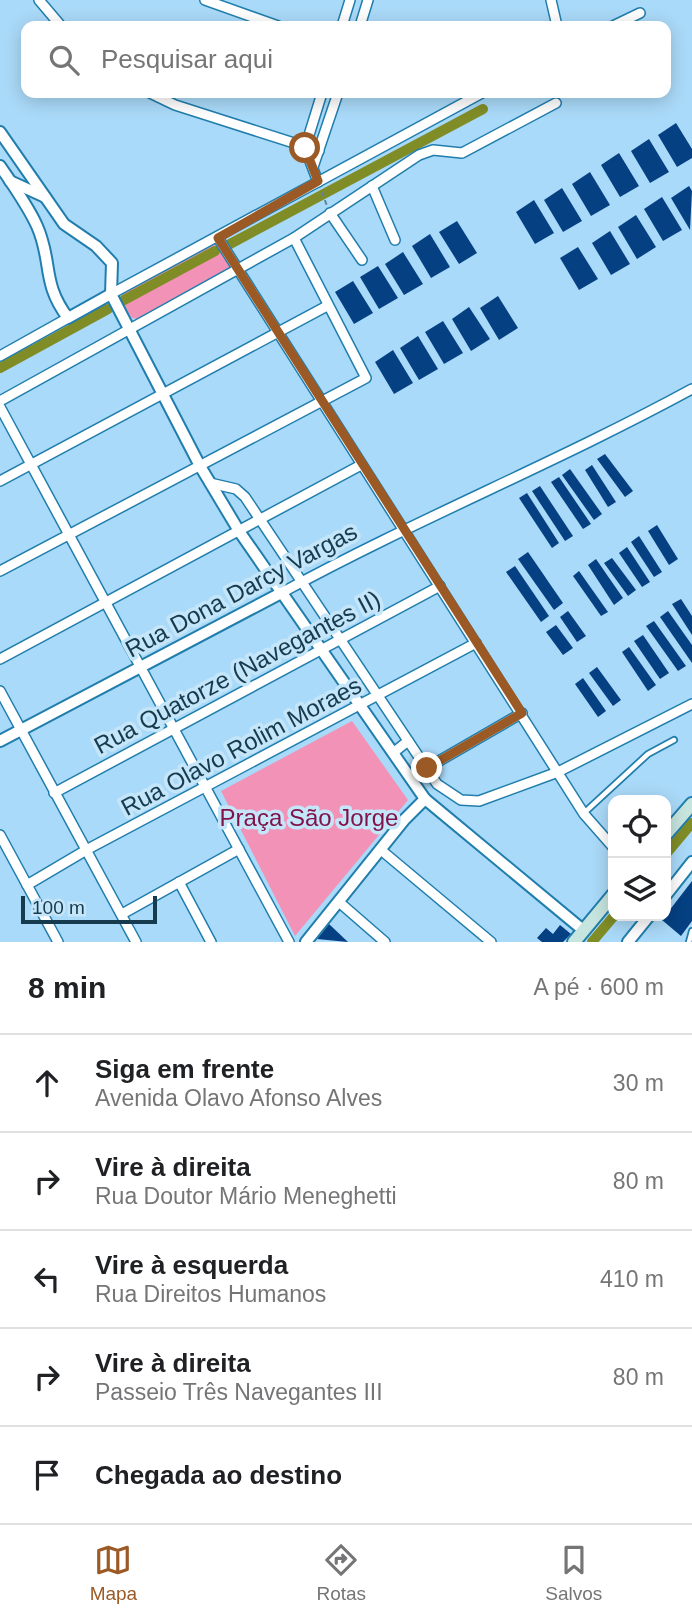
<!DOCTYPE html>
<html lang="pt">
<head>
<meta charset="utf-8">
<style>
	body { margin:0; font-family:Arial,sans-serif; background:#f2f2f2; color:#202124 }
	.controls { position:absolute; right:21px; bottom:21px; display:grid; overflow:hidden; border-radius:14px; box-shadow:0 4px 18px #0003 }
	.controls button { width:63px; height:63px; display:grid; place-items:center; padding:0; border:0; border-bottom:2px solid #e0e0e0; background:#fff; color:#202124; font:35px sans-serif }
	.scale { position:absolute; left:21px; bottom:18px; width:136px; box-sizing:border-box; padding-left:7px; border:4px solid #163b4f; border-top:0; font-size:19px; line-height:24px; white-space:nowrap; color:#163b4f; -webkit-text-stroke:5px #c5e5f9; paint-order:stroke }
	.stop { position:absolute; width:21px; height:21px; margin:-16px; border:5px solid #9b5a25; border-radius:50%; background:#fff }
	.stop.end { background:#9b5a25; border-color:#fff; box-shadow:0 2px 7px #0008 }
	.list { margin:0; padding:0; list-style:none }
	h2 { display:flex; justify-content:space-between; align-items:center; height:91px; margin:0; padding:0 28px; font-size:30px }
	h2 small { font-size:23px; font-weight:400; color:#757577 }
	.list li { display:grid; grid-template-columns:46px 1fr auto; gap:21px; align-items:center; box-sizing:border-box; height:98px; padding:0 28px; border-top:2px solid #e0e0e0 }
	.list b { display:block; font-size:26px; white-space:nowrap }
	.list p { margin:0; font-size:23px; white-space:nowrap; color:#757577 }
	.list em { font-size:23px; font-style:normal; color:#757577 }
	.icon { flex:none; width:38px; height:38px; fill:none; stroke:currentColor; stroke-width:2; stroke-linecap:round; stroke-linejoin:round }
	.map { position:relative; flex:none; width:692px; height:942px; overflow:hidden }
	.search { position:absolute; background:#fff; box-shadow:0 4px 18px #0003; left:21px; right:21px; top:21px; height:77px; display:flex; align-items:center; gap:18px; box-sizing:border-box; padding:0 24px; border-radius:14px; color:#757577; font-size:26px }
	.sheet { height:581px; background:#fff }
	nav { display:flex; justify-content:space-around; align-items:center; box-sizing:border-box; height:98px; border-top:2px solid #e0e0e0; background:#fff; font-size:19px; color:#757577 }
	nav a { display:grid; justify-items:center; gap:4px }
	nav .on { color:#9b5a25 }
	.map>svg:first-child { display:block }
</style>
</head>
<body>
<div class="map">
<svg width="692" height="942" viewBox="0 0 692 942">
	<rect width="100%" height="100%" fill="#aadaf9"/>
	<g fill="#f392b7">
		<path d="M214,245L219,246L230,266L228,271L138,319L132,318L121,300L123,293Z"/>
		<path d="M352,721L408,800L295,936L221,791Z"/>
	</g>
	<g fill="none" stroke-linecap="round" stroke-linejoin="round">
		<g stroke="#808d26" stroke-width="10">
			<path d="M230,244L483,109"/>
			<path d="M124,300L215,251"/>
			<path d="M0,368L108,309"/>
			<path d="M666,854L692,823"/>
			<path d="M592,942L614,916"/>
		</g>
	</g>
	<g fill="#054082">
		<path d="M676,123L692,149V158L677,167L658,135Z"/>
		<path d="M649,139L669,172L650,183L631,151Z"/>
		<path d="M619,153L639,186L620,197L601,165Z"/>
		<path d="M590,172L610,205L591,216L572,184Z"/>
		<path d="M689,186L692,191L690,230L671,198Z"/>
		<path d="M562,188L582,221L563,232L544,200Z"/>
		<path d="M662,197L682,230L663,241L644,209Z"/>
		<path d="M534,200L554,233L535,244L516,212Z"/>
		<path d="M636,215L656,247L637,259L618,227Z"/>
		<path d="M457,221L477,253L459,264L439,232Z"/>
		<path d="M610,231L630,264L611,275L592,243Z"/>
		<path d="M430,234L450,267L431,278L412,246Z"/>
		<path d="M578,247L598,279L579,290L560,258Z"/>
		<path d="M403,252L423,284L404,295L385,264Z"/>
		<path d="M378,266L398,298L379,309L360,277Z"/>
		<path d="M353,281L373,313L354,324L335,292Z"/>
		<path d="M498,296L518,328L499,340L480,308Z"/>
		<path d="M469,307L490,339L471,351L452,319Z"/>
		<path d="M443,321L463,353L444,364L425,332Z"/>
		<path d="M418,336L438,369L419,380L400,348Z"/>
		<path d="M393,350L413,383L394,394L375,362Z"/>
		<path d="M605,454L633,491L625,497L597,459Z"/>
		<path d="M592,465L616,502L608,507L585,470Z"/>
		<path d="M570,469L602,514L594,520L562,475Z"/>
		<path d="M559,477L591,524L583,529L551,482Z"/>
		<path d="M540,486L573,536L565,541L532,491Z"/>
		<path d="M527,493L559,543L552,548L519,498Z"/>
		<path d="M657,525L678,559L669,565L648,531Z"/>
		<path d="M639,536L662,572L654,577L631,542Z"/>
		<path d="M627,547L650,582L642,587L619,553Z"/>
		<path d="M528,552L563,603L554,610L518,559Z"/>
		<path d="M612,558L636,590L628,596L604,563Z"/>
		<path d="M596,559L623,598L614,605L588,565Z"/>
		<path d="M515,566L549,616L541,622L506,572Z"/>
		<path d="M579,571L608,612L601,616L573,576Z"/>
		<path d="M681,599L692,616V635L672,604Z"/>
		<path d="M568,611L586,636L577,642L560,617Z"/>
		<path d="M668,611L692,645V663L660,617Z"/>
		<path d="M654,621L686,666L678,671L646,626Z"/>
		<path d="M556,625L573,648L563,655L546,632Z"/>
		<path d="M643,635L669,673L660,679L634,641Z"/>
		<path d="M629,647L656,685L648,691L622,652Z"/>
		<path d="M597,667L621,700L613,706L589,673Z"/>
		<path d="M583,678L606,711L598,717L575,684Z"/>
		<path d="M692,881V921L681,936L662,920Z"/>
		<path d="M329,924L348,942L317,939Z"/>
		<path d="M560,925L571,934L563,942H542L537,938L546,928L553,934Z"/>
	</g>
	<g fill="none" stroke-linecap="round" stroke-linejoin="round">
		<g stroke="#217eac" stroke-width="8">
			<g id="service">
				<path d="M584,813L648,754L674,740"/>
				<path d="M689,942L692,931"/>
			</g>
		</g>
		<g stroke="#217eac" stroke-width="12">
			<g id="minor">
				<path d="M39,0L61,26"/>
				<path d="M205,0L278,26"/>
				<path d="M551,0L557,26"/>
				<path d="M342,26L350,0"/>
				<path d="M360,26L368,0"/>
				<path d="M613,26L640,13"/>
				<path d="M150,93L175,105L319,151"/>
				<path d="M313,167L338,93"/>
				<path d="M318,182L305,148L322,93"/>
				<path d="M372,186L395,240"/>
				<path d="M330,213L362,260"/>
				<path d="M218,238L584,814L613,847"/>
				<path d="M111,294L482,93"/>
				<path d="M0,356L68,318"/>
				<path d="M0,401L294,238L419,155L433,150L462,153L556,103"/>
				<path d="M0,407L289,942"/>
				<path d="M0,481L327,306"/>
				<path d="M210,483L236,489L245,497L437,784L461,800L479,801L558,772L692,704"/>
				<path d="M0,571L366,378L294,238"/>
				<path d="M283,592C417,519 558,462 692,389"/>
				<path d="M0,659L361,465"/>
				<path d="M0,691L136,942"/>
				<path d="M393,753L408,741"/>
				<path d="M427,768L522,713"/>
				<path d="M54,793L440,586"/>
				<path d="M0,835L58,942"/>
				<path d="M381,850L491,942"/>
				<path d="M179,882L211,942"/>
				<path d="M27,885L88,849L476,643"/>
				<path d="M339,902L385,942"/>
				<path d="M122,914L239,849"/>
			</g>
		</g>
		<g stroke="#217eac" stroke-width="14">
			<g id="tertiary">
				<path d="M0,132L64,224L96,246L112,263L111,294L200,466L239,531L425,799L583,930"/>
				<path d="M0,166C13,185 28,206 37,226C53,262 41,282 68,318L111,294"/>
				<path d="M10,181L45,197"/>
				<path d="M0,741L283,592"/>
				<path d="M666,895L692,862"/>
				<path d="M306,942L404,820L425,799"/>
				<path d="M628,942L649,916"/>
			</g>
		</g>
		<g stroke="#217eac" stroke-width="16">
			<g id="secondary">
				<path d="M666,834L692,804"/>
				<path d="M574,942L613,895"/>
			</g>
		</g>
		<path stroke="#5b859e" stroke-width="2" stroke-dasharray="5 3.5" stroke-linecap="butt" d="M322,192L327,206"/>
		<use href="#service" stroke="#fff" stroke-width="4.5"/>
		<use href="#minor" stroke="#fff" stroke-width="9"/>
		<use href="#tertiary" stroke="#fff" stroke-width="10"/>
		<use href="#secondary" stroke="#c6e5de" stroke-width="12"/>
	</g>
	<g fill="none" stroke-linecap="round" stroke-linejoin="round">
		<path stroke="#9b5a25" stroke-width="9" d="M305,148L318,181L218,238L522,713L427,768"/>
	</g>
	<g text-anchor="middle" dominant-baseline="central" stroke-width="7" stroke-linejoin="round" paint-order="stroke">
		<g font-size="24" fill="#163b4f" stroke="#c5e5f9">
			<text transform="translate(241 590) rotate(-28)">Rua Dona Darcy Vargas</text>
			<text transform="translate(237 672) rotate(-28)">Rua Quatorze (Navegantes II)</text>
			<text transform="translate(241 746) rotate(-28)">Rua Olavo Rolim Moraes</text>
		</g>
		<g font-size="24" fill="#7f1249" stroke="#c5e5f9">
			<text x="309" y="817">Praça São Jorge</text>
		</g>
	</g>
</svg>
<div class="controls">
<button><svg class="icon" aria-label="locate" viewBox="0 0 24 24"><circle cx="12" cy="12" r="6"/><path d="M12 2v4M12 18v4M2 12h4M18 12h4"/></svg></button>
<button><svg class="icon" aria-label="layers" viewBox="0 0 24 24"><path d="M12 4l9 5-9 5-9-5zM3 14l9 5 9-5"/></svg></button>
</div>
<div class="scale">100 m</div>
<div class="stop" style="left:305px;top:148px"></div>
<div class="stop end" style="left:427px;top:768px"></div>
<div class="search"><svg class="icon" aria-label="search" viewBox="0 0 24 24"><circle cx="10" cy="10" r="6"/><path d="M15 15l6 6"/></svg>Pesquisar aqui</div>
</div>
<section class="sheet">
<h2>8 min<small>A pé · 600 m</small></h2>
<ul class="list">
<li><svg class="icon" aria-label="ahead" viewBox="0 0 24 24"><path d="M12 20V5M6 11l6-6 6 6"/></svg><div><b>Siga em frente</b><p>Avenida Olavo Afonso Alves</p></div><em>30 m</em></li>
<li><svg class="icon" aria-label="right" viewBox="0 0 24 24"><path d="M7 20v-9h11M14 6l5 5-5 5"/></svg><div><b>Vire à direita</b><p>Rua Doutor Mário Meneghetti</p></div><em>80 m</em></li>
<li><svg class="icon" aria-label="left" viewBox="0 0 24 24"><path d="M17 20v-9H6M10 6l-5 5 5 5"/></svg><div><b>Vire à esquerda</b><p>Rua Direitos Humanos</p></div><em>410 m</em></li>
<li><svg class="icon" aria-label="right" viewBox="0 0 24 24"><path d="M7 20v-9h11M14 6l5 5-5 5"/></svg><div><b>Vire à direita</b><p>Passeio Três Navegantes III</p></div><em>80 m</em></li>
<li><svg class="icon" aria-label="arrive" viewBox="0 0 24 24"><path d="M6 21V4h12l-3 4 3 4H6"/></svg><div><b>Chegada ao destino</b></div></li>
</ul>
</section>
<nav>
<a class="on"><svg class="icon" aria-label="map" viewBox="0 0 24 24"><path d="M3 6l6-2 6 2 6-2v14l-6 2-6-2-6 2zM9 4v14M15 6v14"/></svg>Mapa</a>
<a><svg class="icon" aria-label="directions" viewBox="0 0 24 24"><path d="M12 3l9 9-9 9-9-9zM9 14v-3h6M13 9l2 2-2 2"/></svg>Rotas</a>
<a><svg class="icon" aria-label="saved" viewBox="0 0 24 24"><path d="M7 4h10v16l-5-4-5 4z"/></svg>Salvos</a>
</nav>
</body>
</html>
